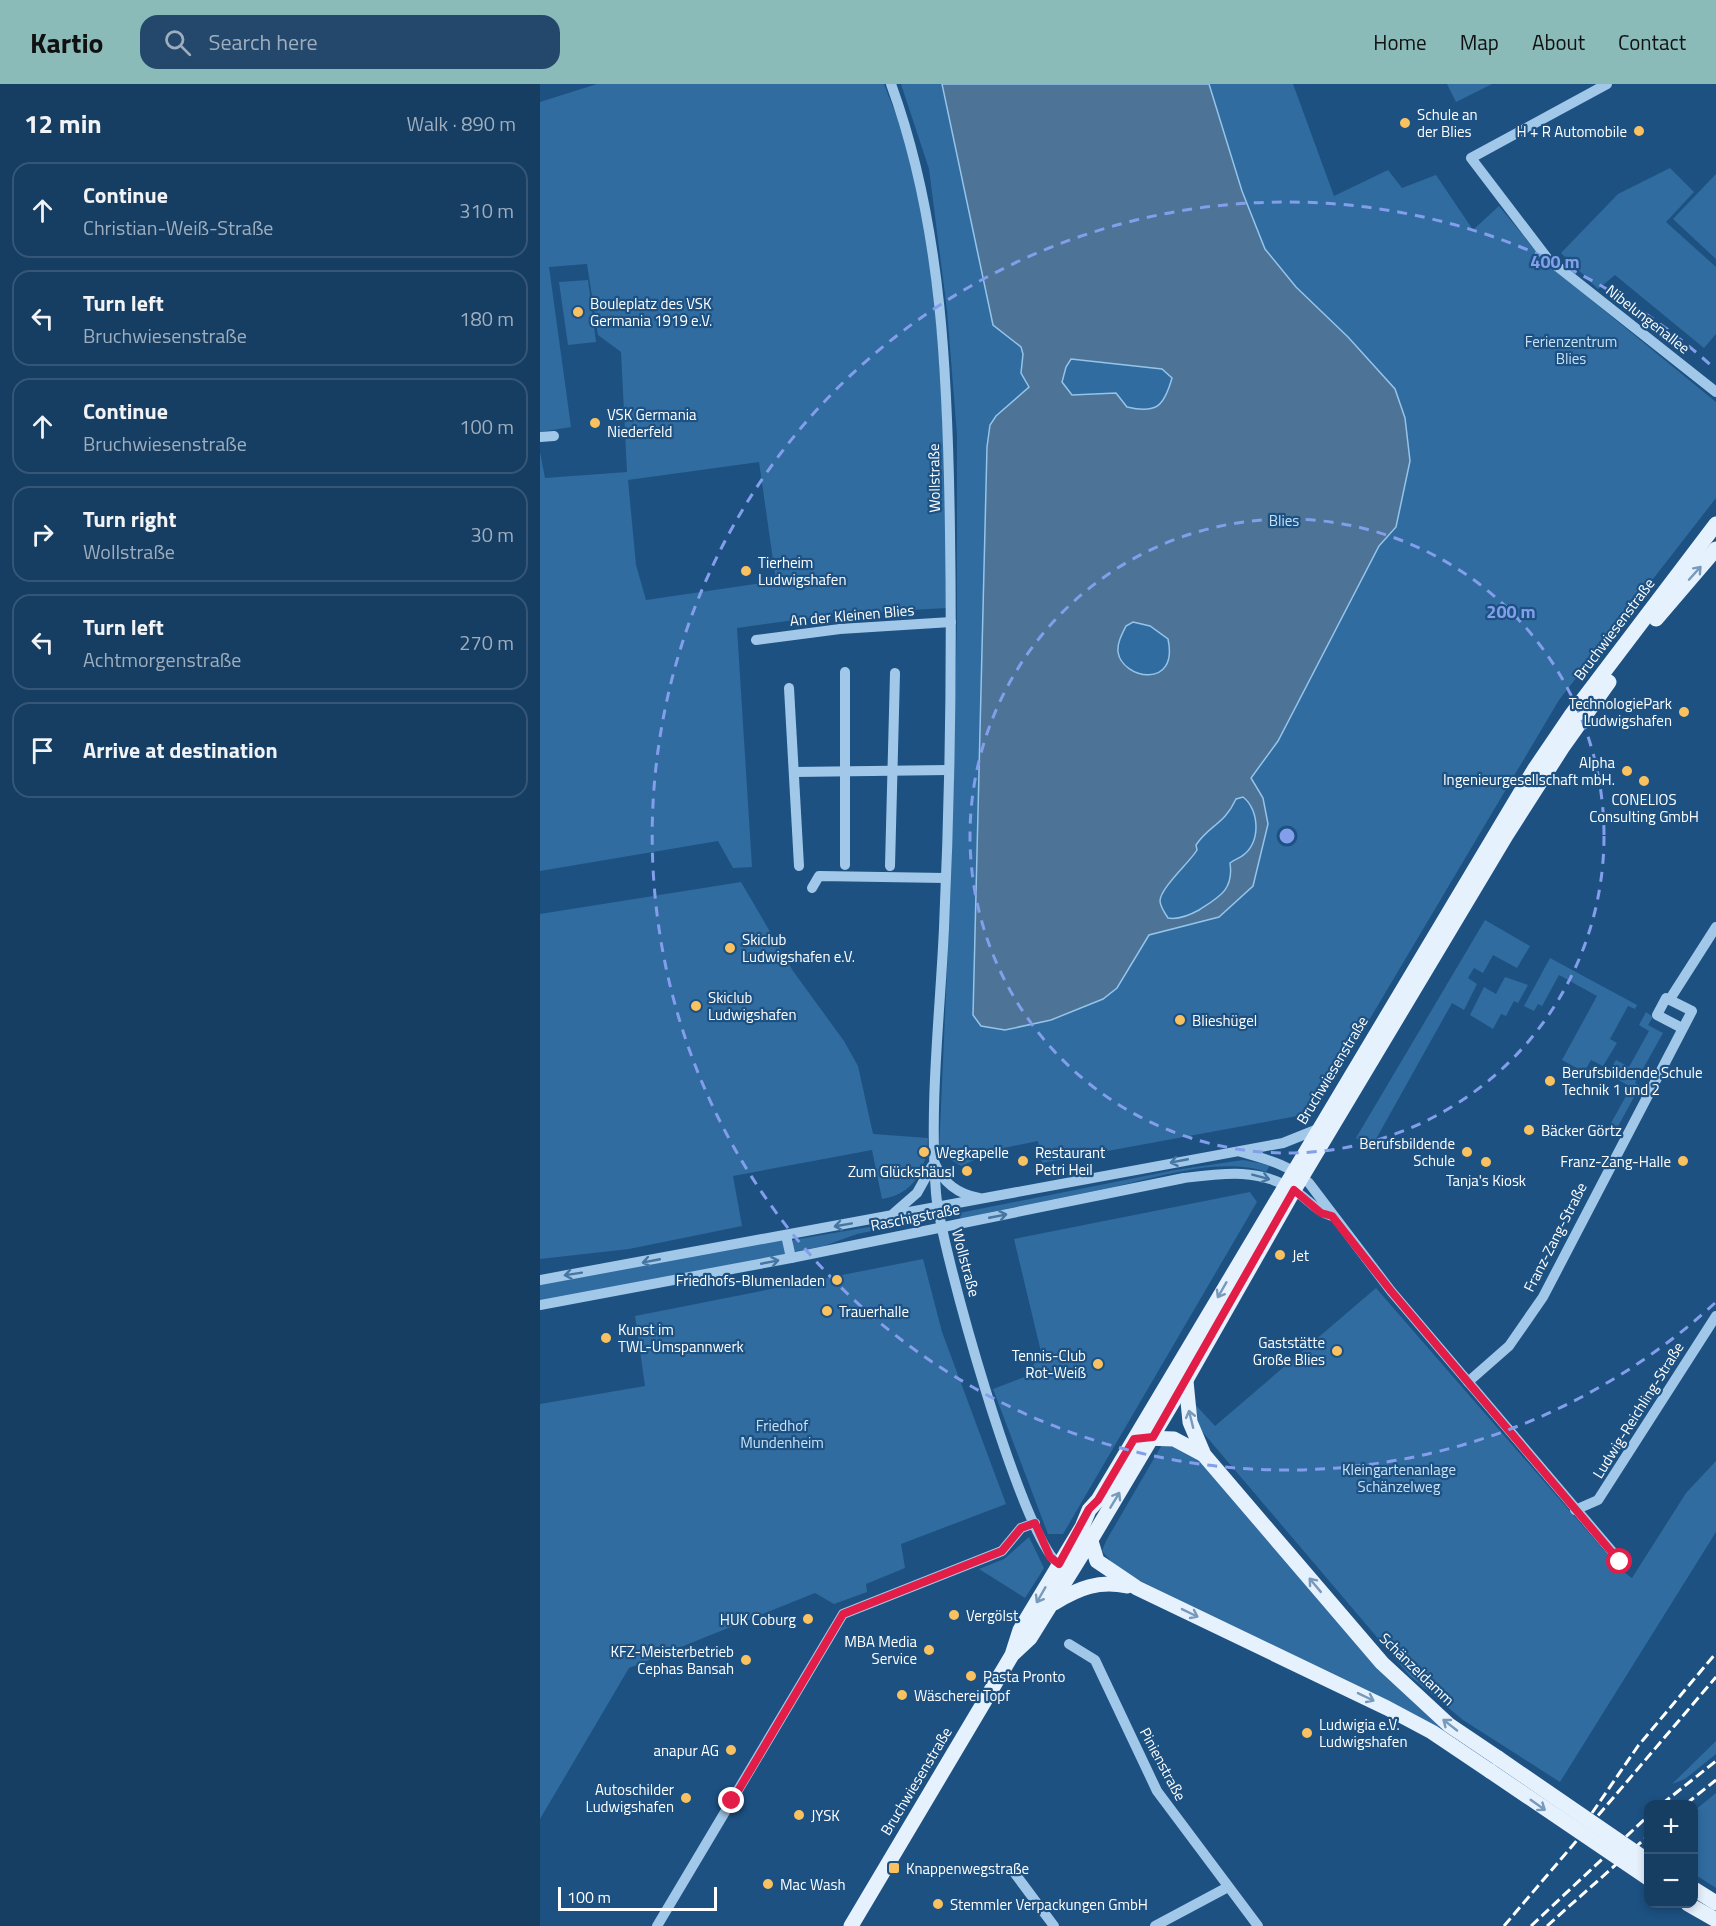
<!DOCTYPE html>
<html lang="en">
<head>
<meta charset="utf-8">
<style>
	body { margin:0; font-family:"Titillium Web",sans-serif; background:#23486b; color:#f1f3f6 }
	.controls { position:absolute; right:18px; bottom:18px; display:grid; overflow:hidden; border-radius:12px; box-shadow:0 3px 9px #0003 }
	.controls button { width:54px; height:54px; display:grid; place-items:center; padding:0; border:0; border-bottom:2px solid #355677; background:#163d62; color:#f1f3f6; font:30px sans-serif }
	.scale { position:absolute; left:18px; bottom:15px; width:159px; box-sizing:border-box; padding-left:6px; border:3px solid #fff; border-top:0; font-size:16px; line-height:21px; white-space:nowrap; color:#fff; -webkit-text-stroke:4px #1d5182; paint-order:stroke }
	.stop { position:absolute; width:18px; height:18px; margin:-14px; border:4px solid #e11d48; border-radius:50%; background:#fff }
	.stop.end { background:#e11d48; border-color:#fff; box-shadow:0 2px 6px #0008 }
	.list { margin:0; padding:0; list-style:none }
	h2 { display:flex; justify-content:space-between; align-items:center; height:78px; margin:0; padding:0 24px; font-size:26px }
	h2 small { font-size:20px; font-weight:400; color:#9eaebe }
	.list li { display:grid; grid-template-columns:39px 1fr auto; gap:18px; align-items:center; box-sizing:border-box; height:96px; margin:0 12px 12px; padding:0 12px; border:2px solid #355677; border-radius:18px }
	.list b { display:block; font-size:22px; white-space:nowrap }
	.list p { margin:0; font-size:20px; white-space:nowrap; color:#9eaebe }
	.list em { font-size:20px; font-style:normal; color:#9eaebe }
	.icon { flex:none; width:33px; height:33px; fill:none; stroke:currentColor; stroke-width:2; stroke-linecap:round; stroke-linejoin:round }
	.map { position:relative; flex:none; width:1176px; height:1842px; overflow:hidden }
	header { display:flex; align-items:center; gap:36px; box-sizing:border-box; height:84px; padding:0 30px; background:#8bbbb9; color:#111 }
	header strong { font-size:28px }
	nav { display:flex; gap:33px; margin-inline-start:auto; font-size:21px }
	.search { width:420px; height:54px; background:#23486b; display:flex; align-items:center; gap:15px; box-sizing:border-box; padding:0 21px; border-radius:18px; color:#9eaebe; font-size:22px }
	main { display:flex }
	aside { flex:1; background:#163d62 }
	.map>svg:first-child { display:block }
</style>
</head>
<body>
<header>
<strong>Kartio</strong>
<div class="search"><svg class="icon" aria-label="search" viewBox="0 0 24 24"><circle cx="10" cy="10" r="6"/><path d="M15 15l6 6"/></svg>Search here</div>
<nav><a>Home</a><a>Map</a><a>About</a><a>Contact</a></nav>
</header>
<main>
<aside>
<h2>12 min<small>Walk · 890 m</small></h2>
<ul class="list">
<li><svg class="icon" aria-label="ahead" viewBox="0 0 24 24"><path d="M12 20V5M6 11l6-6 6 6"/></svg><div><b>Continue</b><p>Christian-Weiß-Straße</p></div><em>310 m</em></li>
<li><svg class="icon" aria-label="left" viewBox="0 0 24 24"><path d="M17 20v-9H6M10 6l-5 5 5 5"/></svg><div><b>Turn left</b><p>Bruchwiesenstraße</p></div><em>180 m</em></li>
<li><svg class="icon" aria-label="ahead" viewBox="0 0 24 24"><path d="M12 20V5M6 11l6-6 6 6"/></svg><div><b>Continue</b><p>Bruchwiesenstraße</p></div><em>100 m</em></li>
<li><svg class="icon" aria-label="right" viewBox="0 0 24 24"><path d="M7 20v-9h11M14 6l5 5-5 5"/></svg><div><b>Turn right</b><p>Wollstraße</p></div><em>30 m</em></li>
<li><svg class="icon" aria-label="left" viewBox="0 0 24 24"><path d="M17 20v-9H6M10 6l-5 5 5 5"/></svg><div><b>Turn left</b><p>Achtmorgenstraße</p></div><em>270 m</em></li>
<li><svg class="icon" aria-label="arrive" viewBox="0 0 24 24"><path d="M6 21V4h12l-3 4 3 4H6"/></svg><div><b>Arrive at destination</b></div></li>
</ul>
</aside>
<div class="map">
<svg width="1176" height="1842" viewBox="0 0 1176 1842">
	<rect width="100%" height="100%" fill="#1d5182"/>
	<g fill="#306ca0" fill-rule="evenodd">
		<path d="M57,0H344C355,29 369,60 375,90C404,233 405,379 407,524L297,530L197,544L212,783L193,784L178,757L0,787V368L5,394L87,388L81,268L58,251L47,180L9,183L31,343L0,348V18ZM219,378L236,497L106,516L96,481L88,396Z"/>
		<path d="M361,0H753L794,112L848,86L862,104L896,91L933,146L959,122L1005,178L1176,318V414L1019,616L774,1029L502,1079L498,1057L459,1065L421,1082L399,1068L411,795L417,538V351L407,226L389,85Z"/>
		<path d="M907,0H952L916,18Z"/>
		<path d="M1130,84L1154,108L1126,138L1176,183V250L1164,264L1075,191L1058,205L1021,169L1078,110Z"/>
		<path d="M1176,90V175L1133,135Z"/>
		<path d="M48,196L56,258L28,261L19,198Z"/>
		<path d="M201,798L253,887L304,957L318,982L333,1050L388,1054C387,1085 374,1110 342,1115L332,1066L193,1092L202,1142L89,1165L0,1175V830Z"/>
		<path d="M945,836L990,862L977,884L953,871L943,889L934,884L928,894L937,900L924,926L912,919L831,1064L816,1054Z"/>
		<path d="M1010,874L1097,921L1095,925L1088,922L1070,955L1077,959L1063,982L1051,976L1044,988L1022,976L1057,912L1019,891L1002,922L998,920L994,927L984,922Z"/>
		<path d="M965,893L988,901L978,919L974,917L966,932L961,930L953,945L930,931L944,903L956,910Z"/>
		<path d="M1106,928L1113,933L1108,941L1123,949L1095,999L1100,1002L1076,1046L1070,1041L1091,1003L1068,990L1076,976L1089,983L1109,947L1099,941Z"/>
		<path d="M703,1076L730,1081L726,1088C680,1072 616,1094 569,1104C519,1114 470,1124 421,1135L419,1129L635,1086Z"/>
		<path d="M710,1108L717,1118L523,1450H508L453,1305L487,1292L501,1268L474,1155Z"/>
		<path d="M381,1134L382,1137L317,1150L284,1162L252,1168L253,1156Z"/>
		<path d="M246,1151L251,1174L0,1221V1196Z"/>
		<path d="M383,1175L402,1248L466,1420L361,1460L365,1484L326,1500L327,1508L294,1520L275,1509L89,1584L0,1735V1320L105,1302L95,1232Z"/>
		<path d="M836,1204L1081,1486L1092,1494L1146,1409L1176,1377V1448L1020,1698L923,1636L870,1592L660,1345L651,1316L675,1342Z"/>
		<path d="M623,1359L656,1370L907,1648L904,1649L577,1485L562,1467L566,1457Z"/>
		<path d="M489,1453L504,1484L485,1514L439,1485L464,1475Z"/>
		<path d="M1176,1657V1670L1145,1695L1132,1700Z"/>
		<path d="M1176,1709V1804L1154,1790V1727Z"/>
	</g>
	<path fill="#4d7396" stroke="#95c4eb" stroke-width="1.5" fill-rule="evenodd" d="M402,0H669L702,107L725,165L756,203L808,253L855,305L865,334L870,377L856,443L839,462L738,657L711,694L723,714L728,740L713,802L679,833L609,851L577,904L563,915L511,936L465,946L441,942L433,931L447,363L450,341L456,332L489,303L481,289L483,270L481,263L453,241ZM531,275L622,285L632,294C624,322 617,330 587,323L576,309L532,311L522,298L526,283ZM593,538L610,542L628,555C639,606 582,595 578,568C577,559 582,550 586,542ZM703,713C720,726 721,760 702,772C698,775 695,775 690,779C694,806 679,813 659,826C650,831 639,836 628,834C626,831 620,821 620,817C620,804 651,777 657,766L656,761C669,741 684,741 696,715Z"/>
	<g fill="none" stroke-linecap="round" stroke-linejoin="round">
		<g stroke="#a2c8e9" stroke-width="10">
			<path d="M351,0C403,142 408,299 410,449C412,580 410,712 404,844C400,931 389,1021 396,1109C400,1162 483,1457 519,1480"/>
			<path d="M1067,0L931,74L1008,175L1176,308"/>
			<path d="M0,353L14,352"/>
			<path d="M216,556L300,545L411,538"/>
			<path d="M249,604L259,782"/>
			<path d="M254,688L408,686"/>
			<path d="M305,781V588"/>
			<path d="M350,782L355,589"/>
			<path d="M272,804L279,792L405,794"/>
			<path d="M1130,915L1176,843"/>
			<path d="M701,1068C725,1075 751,1081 769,1099L851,1207L1081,1478"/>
			<path d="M395,1080C404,1100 418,1110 439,1114"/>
			<path d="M354,1129L377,1109L392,1082"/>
			<path d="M246,1151L251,1174"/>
			<path d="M0,1196L743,1059L778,1045"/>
			<path d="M0,1221L251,1174L644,1094C684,1089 719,1084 754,1106C768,1115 776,1127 792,1132"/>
			<path d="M928,1298L969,1262L1003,1213L1152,927L1126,914L1117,931L1142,944"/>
			<path d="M1035,1426L1058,1416L1176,1232"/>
			<path d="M529,1560L555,1576L617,1707L718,1842"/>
			<path d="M473,1787L514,1842"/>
			<path d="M117,1842L303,1530L462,1467L481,1444L495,1439"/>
			<path d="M615,1842L688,1803"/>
		</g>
		<g stroke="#e6f1fe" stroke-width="15">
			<path d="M1116,535L1176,465"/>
			<path d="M646,1297L650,1338L664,1371L842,1579L909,1641L958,1674"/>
			<path d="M605,1354L634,1355L664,1371"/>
			<path d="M550,1454L557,1477L597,1504L847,1624L892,1648L950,1687"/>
			<path d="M514,1519C539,1504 559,1496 587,1502"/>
			<path d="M474,1569L490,1554L549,1459L646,1296L754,1106L967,750L1022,664L1069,598"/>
			<path d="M1154,1805L1176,1819"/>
			<path d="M1148,1820L1176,1836"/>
			<path d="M311,1842L472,1571L480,1546L542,1443L549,1426L558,1416L994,686L1032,630L1176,440"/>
		</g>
		<g stroke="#fff" stroke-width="3" stroke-dasharray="10 4.5" stroke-linecap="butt">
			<path d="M1122,1720L1176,1677"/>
			<path d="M1146,1720L1176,1696"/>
			<path d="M1052,1729L1098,1662L1176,1569"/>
			<path d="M964,1842L1176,1593"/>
			<path d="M991,1842L1108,1732"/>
			<path d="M1007,1842L1108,1752"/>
		</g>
		<g stroke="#e6f1fe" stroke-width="15">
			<path d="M958,1674L1108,1777"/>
			<path d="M950,1687L1108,1794"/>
		</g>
	</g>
	<defs><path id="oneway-shaft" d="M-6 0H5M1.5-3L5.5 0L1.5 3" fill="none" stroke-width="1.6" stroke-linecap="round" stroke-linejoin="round" transform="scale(1.5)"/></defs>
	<g stroke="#7799ba">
		<use href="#oneway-shaft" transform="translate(1155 489) rotate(-48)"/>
		<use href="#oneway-shaft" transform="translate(682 1206) rotate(120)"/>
		<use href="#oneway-shaft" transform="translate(651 1335) rotate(-104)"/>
		<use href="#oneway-shaft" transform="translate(575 1416) rotate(-59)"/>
		<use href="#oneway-shaft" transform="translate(775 1501) rotate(-130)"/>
		<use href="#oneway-shaft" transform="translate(501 1511) rotate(120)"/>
		<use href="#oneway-shaft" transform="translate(650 1529) rotate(26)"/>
		<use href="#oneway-shaft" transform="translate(826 1613) rotate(26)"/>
		<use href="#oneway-shaft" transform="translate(910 1641) rotate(-142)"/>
		<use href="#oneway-shaft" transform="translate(998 1721) rotate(35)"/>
	</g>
	<g stroke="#4575a1">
		<use href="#oneway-shaft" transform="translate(639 1077) rotate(169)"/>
		<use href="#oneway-shaft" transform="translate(721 1093) rotate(15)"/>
		<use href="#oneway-shaft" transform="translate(458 1132) rotate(-11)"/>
		<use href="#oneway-shaft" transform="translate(303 1141) rotate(170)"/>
		<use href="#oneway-shaft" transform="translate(111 1177) rotate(169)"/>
		<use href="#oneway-shaft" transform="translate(230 1178) rotate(-11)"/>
		<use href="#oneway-shaft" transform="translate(33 1190) rotate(171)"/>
	</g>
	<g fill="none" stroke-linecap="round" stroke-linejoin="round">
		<path stroke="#e11d48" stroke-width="8" d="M192,1717L303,1530L462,1467L481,1444L495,1439L510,1473L519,1480L549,1425L558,1416L594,1355L613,1353L754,1106L781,1129L792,1132L851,1207L1080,1478"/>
	</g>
	<g fill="none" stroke="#839eea" stroke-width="3" stroke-dasharray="10 8">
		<circle cx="747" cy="752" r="317"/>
		<path d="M1175 1219A634 634 0 1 1 1175 285"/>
	</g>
	<g fill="#f9c160" stroke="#1d5182" stroke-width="2">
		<circle cx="865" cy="39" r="6"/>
		<circle cx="1099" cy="47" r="6"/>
		<circle cx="38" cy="228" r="6"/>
		<circle cx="55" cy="339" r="6"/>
		<circle cx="206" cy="487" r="6"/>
		<circle cx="1144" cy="628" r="6"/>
		<circle cx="1087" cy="687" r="6"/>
		<circle cx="1104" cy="697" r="6"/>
		<circle cx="190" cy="864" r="6"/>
		<circle cx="156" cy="922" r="6"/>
		<circle cx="640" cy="936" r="6"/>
		<circle cx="1010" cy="997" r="6"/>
		<circle cx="989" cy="1046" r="6"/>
		<circle cx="384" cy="1068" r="6"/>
		<circle cx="927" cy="1068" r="6"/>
		<circle cx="483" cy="1077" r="6"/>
		<circle cx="1143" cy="1077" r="6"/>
		<circle cx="946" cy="1078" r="6"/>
		<circle cx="427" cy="1087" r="6"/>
		<circle cx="740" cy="1171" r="6"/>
		<circle cx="297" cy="1196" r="6"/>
		<circle cx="287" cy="1227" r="6"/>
		<circle cx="66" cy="1254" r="6"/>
		<circle cx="797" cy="1267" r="6"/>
		<circle cx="558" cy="1280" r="6"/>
		<circle cx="414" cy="1531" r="6"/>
		<circle cx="268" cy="1535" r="6"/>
		<circle cx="389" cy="1566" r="6"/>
		<circle cx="206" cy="1576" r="6"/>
		<circle cx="431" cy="1592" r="6"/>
		<circle cx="362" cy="1611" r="6"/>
		<circle cx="767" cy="1649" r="6"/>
		<circle cx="191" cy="1666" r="6"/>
		<circle cx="146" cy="1714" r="6"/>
		<circle cx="259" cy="1731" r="6"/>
		<rect x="348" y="1778" width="12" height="12" rx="3"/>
		<circle cx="228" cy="1800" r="6"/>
		<circle cx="398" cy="1820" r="6"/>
	</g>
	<g text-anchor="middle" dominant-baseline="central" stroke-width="4.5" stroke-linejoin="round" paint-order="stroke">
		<g font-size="15" fill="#fff" stroke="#1d5182" text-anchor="start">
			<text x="877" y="30">Schule an<tspan x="877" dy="17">der Blies</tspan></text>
			<text x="1087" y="47" text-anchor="end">H + R Automobile</text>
			<text x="50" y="219">Bouleplatz des VSK<tspan x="50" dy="17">Germania 1919 e.V.</tspan></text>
			<text x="67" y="330">VSK Germania<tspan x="67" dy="17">Niederfeld</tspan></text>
			<text x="218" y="478">Tierheim<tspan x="218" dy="17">Ludwigshafen</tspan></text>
			<text x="1132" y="619" text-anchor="end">TechnologiePark<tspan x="1132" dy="17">Ludwigshafen</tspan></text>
			<text x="1075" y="678" text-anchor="end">Alpha<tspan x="1075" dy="17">Ingenieurgesellschaft mbH.</tspan></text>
			<text x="1104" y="715" text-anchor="middle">CONELIOS<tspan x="1104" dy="17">Consulting GmbH</tspan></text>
			<text x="202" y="855">Skiclub<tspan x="202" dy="17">Ludwigshafen e.V.</tspan></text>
			<text x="168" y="913">Skiclub<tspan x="168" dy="17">Ludwigshafen</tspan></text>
			<text x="652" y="936">Blieshügel</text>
			<text x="1022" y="988">Berufsbildende Schule<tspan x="1022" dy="17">Technik 1 und 2</tspan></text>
			<text x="1001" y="1046">Bäcker Görtz</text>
			<text x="915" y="1059" text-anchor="end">Berufsbildende<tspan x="915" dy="17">Schule</tspan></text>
			<text x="396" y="1068">Wegkapelle</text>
			<text x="495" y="1068">Restaurant<tspan x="495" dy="17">Petri Heil</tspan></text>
			<text x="1131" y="1077" text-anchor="end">Franz-Zang-Halle</text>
			<text x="415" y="1087" text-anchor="end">Zum Glückshäusl</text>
			<text x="946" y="1096" text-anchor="middle">Tanja's Kiosk</text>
			<text x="752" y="1171">Jet</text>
			<text x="285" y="1196" text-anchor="end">Friedhofs-Blumenladen</text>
			<text x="299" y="1227">Trauerhalle</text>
			<text x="78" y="1245">Kunst im<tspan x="78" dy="17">TWL-Umspannwerk</tspan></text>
			<text x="785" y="1258" text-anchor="end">Gaststätte<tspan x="785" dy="17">Große Blies</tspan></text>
			<text x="546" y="1271" text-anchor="end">Tennis-Club<tspan x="546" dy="17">Rot-Weiß</tspan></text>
			<text x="426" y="1531">Vergölst</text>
			<text x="256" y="1535" text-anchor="end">HUK Coburg</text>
			<text x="377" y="1557" text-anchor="end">MBA Media<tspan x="377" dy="17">Service</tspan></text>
			<text x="194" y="1567" text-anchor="end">KFZ-Meisterbetrieb<tspan x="194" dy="17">Cephas Bansah</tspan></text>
			<text x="443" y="1592">Pasta Pronto</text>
			<text x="374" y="1611">Wäscherei Topf</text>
			<text x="779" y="1640">Ludwigia e.V.<tspan x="779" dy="17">Ludwigshafen</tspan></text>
			<text x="179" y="1666" text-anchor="end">anapur AG</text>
			<text x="134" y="1705" text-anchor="end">Autoschilder<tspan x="134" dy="17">Ludwigshafen</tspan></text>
			<text x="271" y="1731">JYSK</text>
			<text x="366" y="1784">Knappenwegstraße</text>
			<text x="240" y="1800">Mac Wash</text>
			<text x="410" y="1820">Stemmler Verpackungen GmbH</text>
		</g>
		<g font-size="15" fill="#fff" stroke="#1d5182">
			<text transform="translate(1108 235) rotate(38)">Nibelungenallee</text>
			<text transform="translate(394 394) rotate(-91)">Wollstraße</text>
			<text transform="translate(312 531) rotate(-5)">An der Kleinen Blies</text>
			<text transform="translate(1074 545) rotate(-53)">Bruchwiesenstraße</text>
			<text transform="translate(792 986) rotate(-59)">Bruchwiesenstraße</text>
			<text transform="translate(375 1133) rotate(-11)">Raschigstraße</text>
			<text transform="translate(1015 1153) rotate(-63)">Franz-Zang-Straße</text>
			<text transform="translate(426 1179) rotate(75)">Wollstraße</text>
			<text transform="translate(1098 1326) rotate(-58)">Ludwig-Reichling-Straße</text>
			<text transform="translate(877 1585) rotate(44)">Schänzeldamm</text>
			<text transform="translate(623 1680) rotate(62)">Pinienstraße</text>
			<text transform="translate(376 1697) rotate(-59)">Bruchwiesenstraße</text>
		</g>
		<g font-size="15" fill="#c7e1f7" stroke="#1d5182">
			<text x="1031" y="257">Ferienzentrum<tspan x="1031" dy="17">Blies</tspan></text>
			<text x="744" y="436">Blies</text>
			<text x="242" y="1341">Friedhof<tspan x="242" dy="17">Mundenheim</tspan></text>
			<text x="859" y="1385">Kleingartenanlage<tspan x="859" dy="17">Schänzelweg</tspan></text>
		</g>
	</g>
	<circle cx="747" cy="752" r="9" fill="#839eea" stroke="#1d5182" stroke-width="3"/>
	<g font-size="18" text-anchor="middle" font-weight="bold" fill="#839eea" stroke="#1d5182" stroke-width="4.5" stroke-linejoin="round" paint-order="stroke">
		<text x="1015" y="184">400 m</text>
		<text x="971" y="534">200 m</text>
	</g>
</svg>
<div class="controls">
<button>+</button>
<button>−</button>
</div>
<div class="scale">100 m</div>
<div class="stop" style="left:1080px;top:1478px"></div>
<div class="stop end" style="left:192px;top:1717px"></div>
</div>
</main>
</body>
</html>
